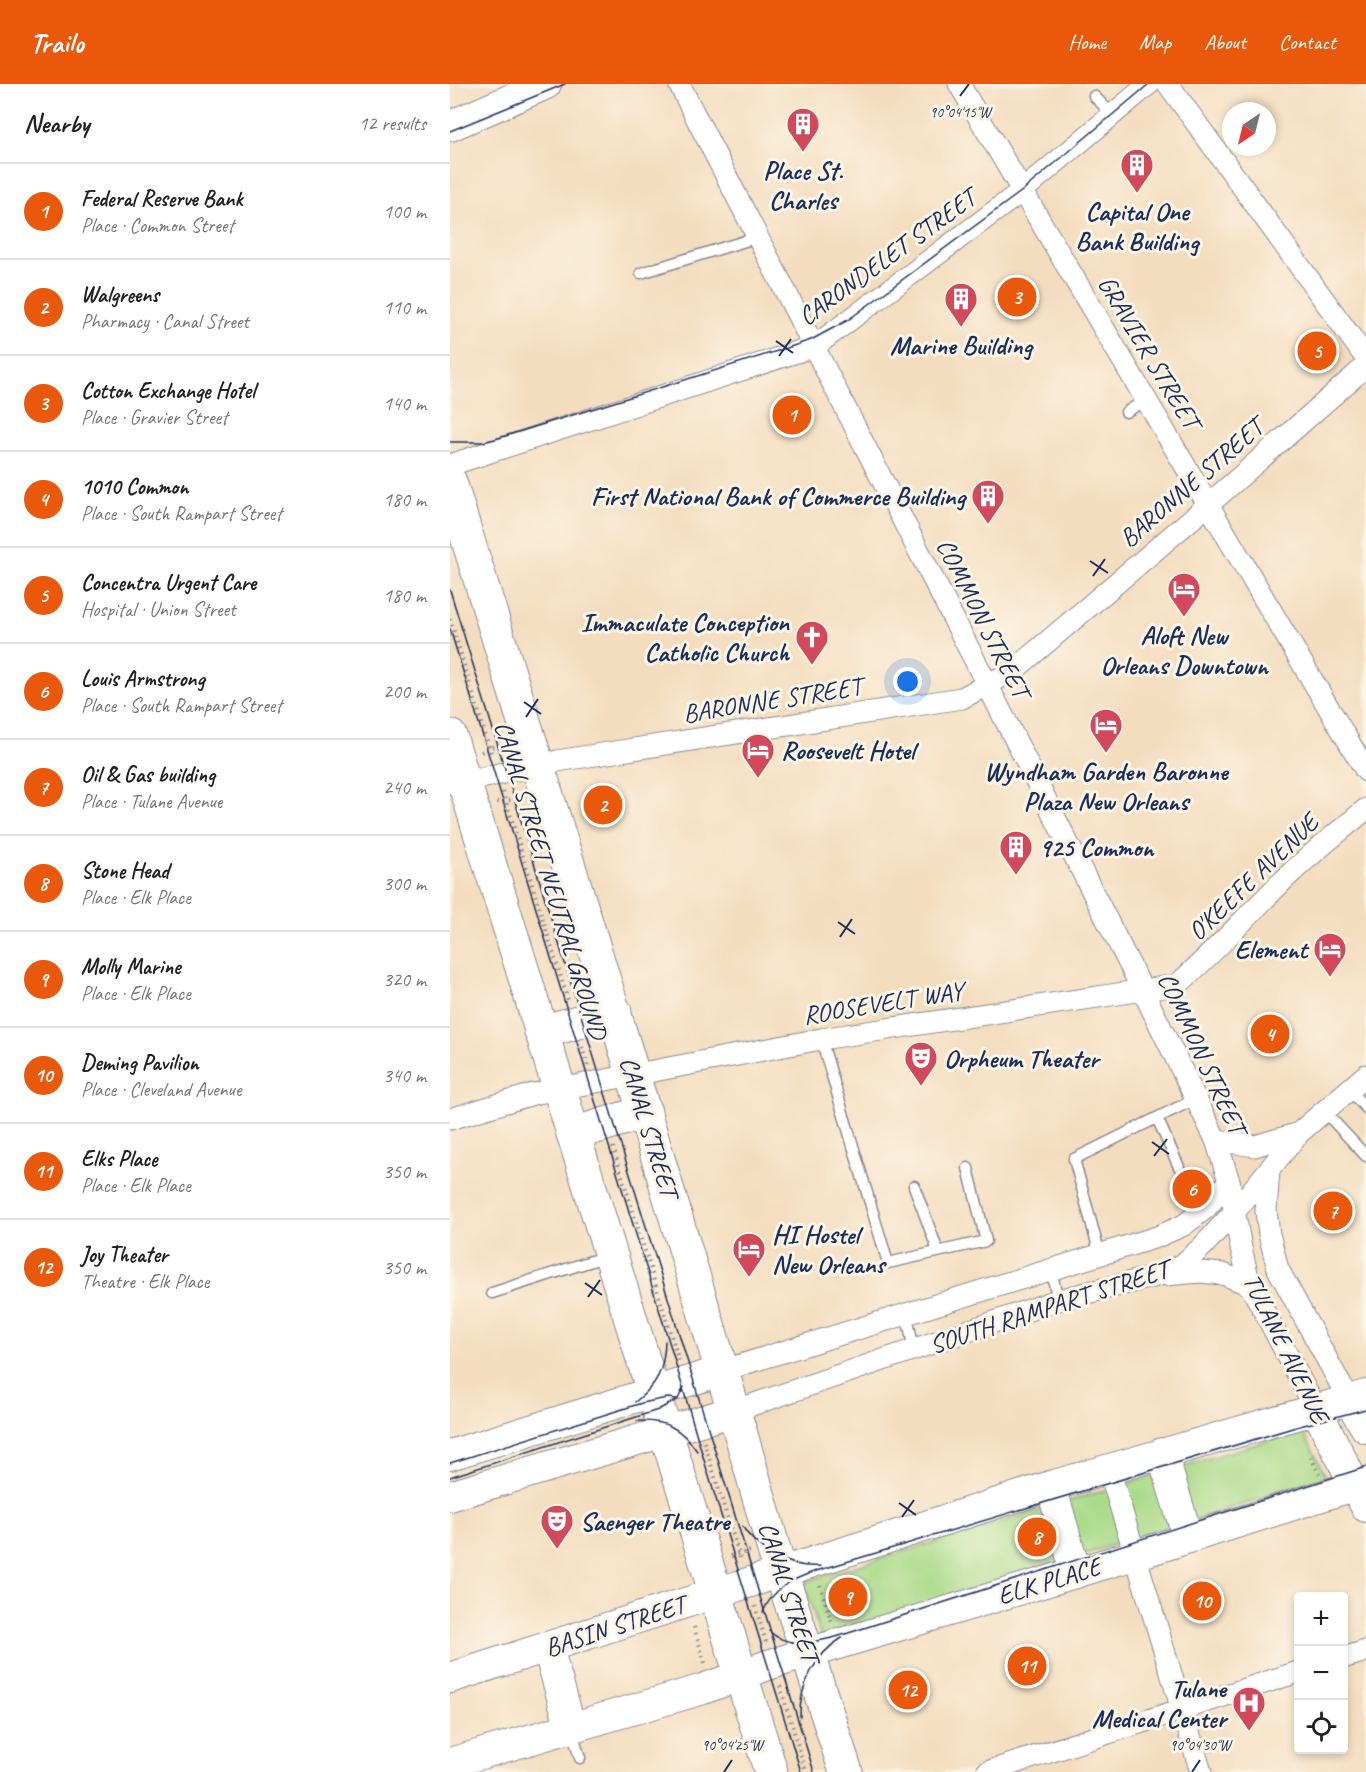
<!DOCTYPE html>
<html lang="en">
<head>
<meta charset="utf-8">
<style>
	body { margin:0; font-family:Caveat,sans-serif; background:#f6f6f6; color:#202124 }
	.controls { position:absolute; right:18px; bottom:18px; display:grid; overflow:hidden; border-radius:6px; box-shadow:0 3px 9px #0003 }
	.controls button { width:54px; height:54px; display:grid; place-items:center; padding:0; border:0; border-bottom:2px solid #e0e0e0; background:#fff; color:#202124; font:30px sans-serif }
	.compass { position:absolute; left:772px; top:18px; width:54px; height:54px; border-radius:50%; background:#fff; box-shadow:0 3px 9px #0003; rotate:215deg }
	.you { position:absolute; left:458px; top:598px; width:21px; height:21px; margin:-15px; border:4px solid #fff; border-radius:50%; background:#1a73e8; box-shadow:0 0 0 9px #1a73e833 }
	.badge { display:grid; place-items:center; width:39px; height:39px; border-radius:50%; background:#ea580c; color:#fff; font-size:20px; font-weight:700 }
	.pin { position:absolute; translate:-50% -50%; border:3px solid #fff; box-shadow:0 2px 6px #0006 }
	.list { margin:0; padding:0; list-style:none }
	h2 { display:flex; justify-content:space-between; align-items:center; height:78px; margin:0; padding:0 24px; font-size:26px }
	h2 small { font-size:20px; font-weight:400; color:#757577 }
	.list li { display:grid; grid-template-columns:39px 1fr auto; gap:18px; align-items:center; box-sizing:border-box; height:96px; padding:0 24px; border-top:2px solid #e0e0e0 }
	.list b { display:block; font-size:22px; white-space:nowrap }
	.list p { margin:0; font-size:20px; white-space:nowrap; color:#757577 }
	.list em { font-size:20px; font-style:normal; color:#757577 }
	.icon { flex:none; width:33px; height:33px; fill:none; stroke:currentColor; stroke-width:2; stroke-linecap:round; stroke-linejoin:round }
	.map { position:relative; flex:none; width:916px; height:1688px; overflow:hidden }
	header { display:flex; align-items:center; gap:36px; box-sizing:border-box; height:84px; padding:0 30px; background:#ea580c; color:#fff }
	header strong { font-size:28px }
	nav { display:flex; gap:33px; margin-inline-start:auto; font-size:21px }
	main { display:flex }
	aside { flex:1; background:#fff }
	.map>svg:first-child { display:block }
</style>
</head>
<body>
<header>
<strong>Trailo</strong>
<nav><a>Home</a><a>Map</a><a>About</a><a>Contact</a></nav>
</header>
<main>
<aside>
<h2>Nearby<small>12 results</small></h2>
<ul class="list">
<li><span class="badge">1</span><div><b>Federal Reserve Bank</b><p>Place · Common Street</p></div><em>100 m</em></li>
<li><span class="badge">2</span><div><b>Walgreens</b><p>Pharmacy · Canal Street</p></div><em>110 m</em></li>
<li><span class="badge">3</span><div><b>Cotton Exchange Hotel</b><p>Place · Gravier Street</p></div><em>140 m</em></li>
<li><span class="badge">4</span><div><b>1010 Common</b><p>Place · South Rampart Street</p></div><em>180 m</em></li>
<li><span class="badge">5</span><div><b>Concentra Urgent Care</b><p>Hospital · Union Street</p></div><em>180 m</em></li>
<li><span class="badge">6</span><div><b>Louis Armstrong</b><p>Place · South Rampart Street</p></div><em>200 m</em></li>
<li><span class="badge">7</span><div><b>Oil &amp; Gas building</b><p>Place · Tulane Avenue</p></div><em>240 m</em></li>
<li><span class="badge">8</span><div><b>Stone Head</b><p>Place · Elk Place</p></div><em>300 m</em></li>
<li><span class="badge">9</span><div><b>Molly Marine</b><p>Place · Elk Place</p></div><em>320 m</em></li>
<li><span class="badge">10</span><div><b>Deming Pavilion</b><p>Place · Cleveland Avenue</p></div><em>340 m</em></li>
<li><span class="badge">11</span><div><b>Elks Place</b><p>Place · Elk Place</p></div><em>350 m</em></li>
<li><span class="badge">12</span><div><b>Joy Theater</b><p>Theatre · Elk Place</p></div><em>350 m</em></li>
</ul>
</aside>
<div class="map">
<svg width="916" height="1688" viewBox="0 0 916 1688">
	<rect width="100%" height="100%" fill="#fcf5e5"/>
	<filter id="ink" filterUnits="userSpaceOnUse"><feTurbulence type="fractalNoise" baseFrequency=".0167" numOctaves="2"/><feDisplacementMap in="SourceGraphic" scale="12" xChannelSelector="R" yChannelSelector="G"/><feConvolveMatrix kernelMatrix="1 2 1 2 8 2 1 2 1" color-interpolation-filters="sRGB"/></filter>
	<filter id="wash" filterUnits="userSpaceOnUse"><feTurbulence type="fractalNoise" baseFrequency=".008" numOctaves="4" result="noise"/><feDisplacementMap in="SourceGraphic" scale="24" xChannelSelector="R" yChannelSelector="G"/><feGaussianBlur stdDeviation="1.35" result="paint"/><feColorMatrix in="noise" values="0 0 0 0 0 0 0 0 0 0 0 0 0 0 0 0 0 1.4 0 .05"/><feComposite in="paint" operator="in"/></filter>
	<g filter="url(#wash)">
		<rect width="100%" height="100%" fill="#f4ddbf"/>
		<path fill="#aadb8a" stroke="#628574" stroke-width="1.5" d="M852,1346L877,1394L371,1553L354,1498Z"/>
	</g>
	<g filter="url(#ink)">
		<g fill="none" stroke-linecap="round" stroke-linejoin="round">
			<g stroke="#88868e" stroke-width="13">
				<g id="lane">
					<path d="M644,12L662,30"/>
					<path d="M191,189L308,153"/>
					<path d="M676,328L696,316"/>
					<path d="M371,955L438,1179L536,1157L518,1084"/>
					<path d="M899,1006L916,1024"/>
					<path d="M874,1027L916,1072"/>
					<path d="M707,1034L729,1083"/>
					<path d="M464,1102L488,1167"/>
					<path d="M650,1171L624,1075L745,1015"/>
					<path d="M601,1186L608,1216"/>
					<path d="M42,1209L157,1172"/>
					<path d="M457,1232L464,1266"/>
					<path d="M122,1647L130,1674"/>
				</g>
			</g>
			<g stroke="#88868e" stroke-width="23">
				<g id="street">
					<path d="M229,0L538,602L692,905L766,1056L779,1097L791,1164L800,1201L866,1325"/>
					<path d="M509,0L916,687"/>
					<path d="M718,0L916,274"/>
					<path d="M0,381L365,262L572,107L699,0"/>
					<path d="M4,700L107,677L512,614L563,587L758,421L916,282"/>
					<path d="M0,1035L83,1010L371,955L727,901C766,867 801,827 839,791C863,768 890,747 916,725"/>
					<path d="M766,1056L805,1062L849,1049"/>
					<path d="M819,1086L816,1127L819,1150L828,1185L899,1316"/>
					<path d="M716,1191L749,1188L773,1190L800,1201"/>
					<path d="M271,1287L707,1153L734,1141L756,1124L779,1097"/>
					<path d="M284,1327L608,1216L710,1191L732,1181L753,1162L786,1126L849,1049L916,991"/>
					<path d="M659,1385L751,1688"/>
					<path d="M896,1573L916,1567"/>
					<path d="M537,1688L848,1588"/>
				</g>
			</g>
			<g stroke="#88868e" stroke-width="32">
				<g id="secondary">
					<path d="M0,42L96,0"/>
					<path d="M899,1316L916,1344"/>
					<path d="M866,1325L916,1423"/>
					<path d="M712,1369L738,1454"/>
					<path d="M0,1371L271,1287"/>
					<path d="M601,1402L626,1489"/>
					<path d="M0,1412L284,1327"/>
					<path d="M98,1564L121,1644"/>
					<path d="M0,1594L601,1402L916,1311"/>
					<path d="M0,1679L253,1605L318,1581L685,1471L916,1398"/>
				</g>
			</g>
			<g stroke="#88868e" stroke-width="35">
				<g id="primary">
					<path d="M0,398L175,964L292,1354L326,1473L396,1688"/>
					<path d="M0,652L321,1688"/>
					<path d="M91,948L165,928"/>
					<path d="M123,1050L195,1028"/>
				</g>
			</g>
			<g stroke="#88868e" stroke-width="4" stroke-dasharray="1.5 4.5" stroke-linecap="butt">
				<path d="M0,535L42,672"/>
				<path d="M31,668L42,663L53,661"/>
				<path d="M53,708L118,916"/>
				<path d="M47,718L72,714"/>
				<path d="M132,963L138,982"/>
				<path d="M163,1063L229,1277"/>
				<path d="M254,1358L291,1477"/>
				<path d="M861,1373L869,1390"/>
				<path d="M281,1472L300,1467"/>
				<path d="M370,1501L382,1539"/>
				<path d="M305,1522L316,1558"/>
				<path d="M244,1543L255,1579"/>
				<path d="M330,1602L356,1688"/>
			</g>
			<use href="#lane" stroke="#fff" stroke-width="10"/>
			<use href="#street" stroke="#fff" stroke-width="21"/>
			<use href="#secondary" stroke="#fff" stroke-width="30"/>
			<use href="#primary" stroke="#fff" stroke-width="33"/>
			<g stroke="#1b2f5e" stroke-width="1.5">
				<path d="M0,47L115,0"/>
				<path d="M0,358H33L49,354L340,263L361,256L398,236L572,107L699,0"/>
				<path d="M0,506L364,1688"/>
				<path d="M0,545L224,1274L257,1386L351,1688"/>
				<path d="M185,1318C208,1300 214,1286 215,1257"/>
				<path d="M187,1337C216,1336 231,1344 247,1367"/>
				<path d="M0,1379L192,1319L217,1314L227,1315"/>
				<path d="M0,1393L208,1326L228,1315L234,1303"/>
				<path d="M292,1442C308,1467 340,1485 371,1482"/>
				<path d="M313,1528C323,1504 343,1495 366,1487L846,1343L916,1325"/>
				<path d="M319,1547C338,1565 364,1558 386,1553L916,1383"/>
				<path d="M350,1633C349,1603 365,1570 392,1554"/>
			</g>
		</g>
	</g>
	<path fill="none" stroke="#1b2f5e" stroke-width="2" d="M510,12L519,0M326,257L343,269M329,272L341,255M640,477L658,489M643,492L655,475M74,618L91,630M76,633L88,615M388,838L405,850M390,853L402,835M702,1058L719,1070M704,1072L717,1055M135,1199L152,1211M138,1213L150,1196M449,1419L466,1431M452,1433L464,1416M274,1688L282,1676M742,1688L750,1676"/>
	<defs>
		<g id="building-pin" transform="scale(1.725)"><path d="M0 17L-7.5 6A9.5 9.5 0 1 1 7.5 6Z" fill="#d1495b" stroke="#fcf5e5"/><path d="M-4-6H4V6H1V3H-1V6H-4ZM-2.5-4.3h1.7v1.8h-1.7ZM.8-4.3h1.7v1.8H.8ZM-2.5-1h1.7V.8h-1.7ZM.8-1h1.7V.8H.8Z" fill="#fff"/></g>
		<g id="hotel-pin" transform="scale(1.725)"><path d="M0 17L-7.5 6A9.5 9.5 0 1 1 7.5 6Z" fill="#d1495b" stroke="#fcf5e5"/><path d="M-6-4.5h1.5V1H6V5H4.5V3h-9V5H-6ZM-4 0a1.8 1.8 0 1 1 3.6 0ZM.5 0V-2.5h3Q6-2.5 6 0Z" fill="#fff"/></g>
		<g id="church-pin" transform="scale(1.725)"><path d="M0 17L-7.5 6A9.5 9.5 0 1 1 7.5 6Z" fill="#d1495b" stroke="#fcf5e5"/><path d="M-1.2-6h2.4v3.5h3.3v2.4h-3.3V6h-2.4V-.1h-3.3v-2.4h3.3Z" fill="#fff"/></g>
		<g id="theatre-pin" transform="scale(1.725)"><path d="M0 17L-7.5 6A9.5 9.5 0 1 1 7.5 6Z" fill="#d1495b" stroke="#fcf5e5"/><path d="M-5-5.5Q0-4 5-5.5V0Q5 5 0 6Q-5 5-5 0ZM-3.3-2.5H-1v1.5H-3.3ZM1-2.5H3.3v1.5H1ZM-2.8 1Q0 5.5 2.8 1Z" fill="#fff"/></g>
		<g id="hospital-pin" transform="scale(1.725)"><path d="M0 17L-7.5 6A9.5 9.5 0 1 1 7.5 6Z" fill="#d1495b" stroke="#fcf5e5"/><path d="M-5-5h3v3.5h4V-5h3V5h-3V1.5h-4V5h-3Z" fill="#fff"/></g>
	</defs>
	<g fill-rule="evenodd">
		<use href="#building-pin" x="353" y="40"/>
		<use href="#building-pin" x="687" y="81"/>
		<use href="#building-pin" x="511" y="215"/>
		<use href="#building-pin" x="538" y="412"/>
		<use href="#hotel-pin" x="734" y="505"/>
		<use href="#church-pin" x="362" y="553"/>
		<use href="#hotel-pin" x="656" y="641"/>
		<use href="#hotel-pin" x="308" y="666"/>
		<use href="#building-pin" x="566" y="763"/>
		<use href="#hotel-pin" x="880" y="865"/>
		<use href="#theatre-pin" x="471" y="974"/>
		<use href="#hotel-pin" x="299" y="1165"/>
		<use href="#theatre-pin" x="107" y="1437"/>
		<use href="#hospital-pin" x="799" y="1619"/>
	</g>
	<g text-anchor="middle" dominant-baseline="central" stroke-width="6" stroke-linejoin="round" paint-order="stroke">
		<g font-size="26" font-weight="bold" fill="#1b2f5e" stroke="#fcf5e5">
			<text x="353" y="86">Place St.<tspan x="353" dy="30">Charles</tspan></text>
			<text x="687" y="127">Capital One<tspan x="687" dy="30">Bank Building</tspan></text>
			<text x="511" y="261">Marine Building</text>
			<text x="515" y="412" text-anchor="end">First National Bank of Commerce Building</text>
			<text x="339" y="538" text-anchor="end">Immaculate Conception<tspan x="339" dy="30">Catholic Church</tspan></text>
			<text x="734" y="551">Aloft New<tspan x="734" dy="30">Orleans Downtown</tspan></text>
			<text x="331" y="666" text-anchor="start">Roosevelt Hotel</text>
			<text x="656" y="687">Wyndham Garden Baronne<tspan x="656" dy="30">Plaza New Orleans</tspan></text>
			<text x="589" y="763" text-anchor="start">925 Common</text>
			<text x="857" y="865" text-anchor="end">Element</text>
			<text x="494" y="974" text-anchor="start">Orpheum Theater</text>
			<text x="322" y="1150" text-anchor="start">HI Hostel<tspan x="322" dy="30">New Orleans</tspan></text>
			<text x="130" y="1437" text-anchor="start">Saenger Theatre</text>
			<text x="776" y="1604" text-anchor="end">Tulane<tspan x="776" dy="30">Medical Center</tspan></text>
		</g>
		<g font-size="26" fill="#1b2f5e" stroke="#fcf5e5">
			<text transform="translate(437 173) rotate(-36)">CARONDELET STREET</text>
			<text transform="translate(699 268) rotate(59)">GRAVIER STREET</text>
			<text transform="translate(741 399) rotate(-41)">BARONNE STREET</text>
			<text transform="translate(533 534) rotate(63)">COMMON STREET</text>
			<text transform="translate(322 616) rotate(-9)">BARONNE STREET</text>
			<text transform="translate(803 793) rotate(-44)">O'KEEFE AVENUE</text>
			<text transform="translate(101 796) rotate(73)">CANAL STREET NEUTRAL GROUND</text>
			<text transform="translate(433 919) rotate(-9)">ROOSEVELT WAY</text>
			<text transform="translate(752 969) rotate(65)">COMMON STREET</text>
			<text transform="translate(199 1043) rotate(73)">CANAL STREET</text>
			<text transform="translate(599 1223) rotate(-18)">SOUTH RAMPART STREET</text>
			<text transform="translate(836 1264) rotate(64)">TULANE AVENUE</text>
			<text transform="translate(599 1497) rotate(-17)">ELK PLACE</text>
			<text transform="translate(339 1508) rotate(72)">CANAL STREET</text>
			<text transform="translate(165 1542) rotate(-18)">BASIN STREET</text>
		</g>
	</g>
	<g font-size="15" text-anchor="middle" fill="#1b2f5e" stroke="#fcf5e5" stroke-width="6" stroke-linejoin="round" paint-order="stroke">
		<text x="510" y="33">90°04'15"W</text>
		<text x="282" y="1666">90°04'25"W</text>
		<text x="750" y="1666">90°04'30"W</text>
	</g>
</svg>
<div class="controls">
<button>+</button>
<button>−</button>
<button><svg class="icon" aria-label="locate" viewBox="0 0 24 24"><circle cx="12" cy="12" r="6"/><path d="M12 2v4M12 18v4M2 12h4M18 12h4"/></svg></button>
</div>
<svg class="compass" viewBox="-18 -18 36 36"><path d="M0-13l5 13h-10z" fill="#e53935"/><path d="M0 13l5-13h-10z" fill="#757577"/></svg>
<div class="you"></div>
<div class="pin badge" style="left:342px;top:331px">1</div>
<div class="pin badge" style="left:153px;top:721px">2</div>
<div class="pin badge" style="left:567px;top:213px">3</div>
<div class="pin badge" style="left:820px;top:950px">4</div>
<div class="pin badge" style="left:867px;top:267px">5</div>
<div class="pin badge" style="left:742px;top:1105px">6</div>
<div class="pin badge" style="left:883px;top:1127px">7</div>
<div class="pin badge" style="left:587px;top:1453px">8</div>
<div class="pin badge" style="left:398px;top:1513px">9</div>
<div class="pin badge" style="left:752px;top:1517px">10</div>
<div class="pin badge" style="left:577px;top:1582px">11</div>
<div class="pin badge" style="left:458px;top:1606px">12</div>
</div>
</main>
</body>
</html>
